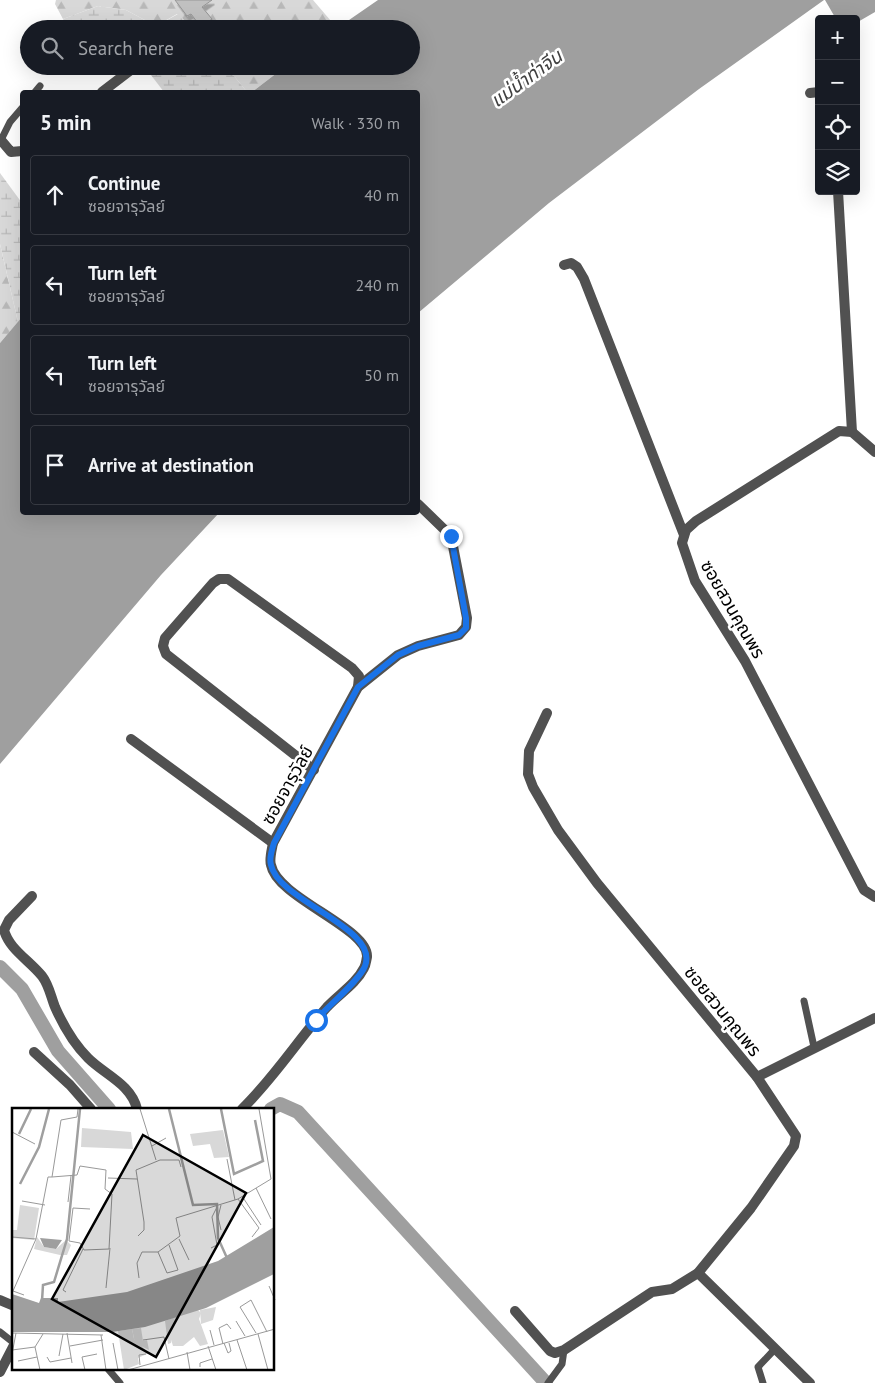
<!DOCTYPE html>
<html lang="en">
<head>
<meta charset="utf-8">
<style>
	body { margin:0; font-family:"PT Sans","Noto Sans Thai",sans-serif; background:#20242c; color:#f1f3f6 }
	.controls { position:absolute; right:15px; top:15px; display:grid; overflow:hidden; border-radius:5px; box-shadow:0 5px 20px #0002 }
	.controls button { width:45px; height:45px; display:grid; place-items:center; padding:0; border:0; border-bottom:1px solid #363941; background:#171b24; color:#f1f3f6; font:25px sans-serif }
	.stop { position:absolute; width:15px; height:15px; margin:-11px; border:4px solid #1a73e8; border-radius:50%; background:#fff }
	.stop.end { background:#1a73e8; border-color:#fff; box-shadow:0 1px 5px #0008 }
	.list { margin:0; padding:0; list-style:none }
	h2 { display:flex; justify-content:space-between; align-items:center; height:65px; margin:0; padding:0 20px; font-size:21px }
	h2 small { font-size:16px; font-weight:400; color:#9ea1a6 }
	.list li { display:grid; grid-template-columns:32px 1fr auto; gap:15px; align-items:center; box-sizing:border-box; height:80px; margin:0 10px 10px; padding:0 10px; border:1px solid #363941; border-radius:5px }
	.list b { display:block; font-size:19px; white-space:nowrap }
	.list p { margin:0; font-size:16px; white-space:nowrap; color:#9ea1a6 }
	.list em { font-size:16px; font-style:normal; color:#9ea1a6 }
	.icon { flex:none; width:28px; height:28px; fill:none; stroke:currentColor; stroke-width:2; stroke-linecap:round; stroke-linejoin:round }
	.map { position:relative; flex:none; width:875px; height:1383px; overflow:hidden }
	.search { position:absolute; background:#171b24; box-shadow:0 5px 20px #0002; left:20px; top:20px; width:400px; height:55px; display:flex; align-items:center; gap:12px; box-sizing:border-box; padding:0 18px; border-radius:28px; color:#9ea1a6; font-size:19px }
	.panel { position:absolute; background:#171b24; box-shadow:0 5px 20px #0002; left:20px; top:90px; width:400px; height:425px; border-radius:5px }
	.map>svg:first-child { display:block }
</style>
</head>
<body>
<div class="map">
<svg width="875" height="1383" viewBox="0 0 875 1383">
	<defs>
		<pattern id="forest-firs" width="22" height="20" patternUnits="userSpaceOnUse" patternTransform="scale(1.25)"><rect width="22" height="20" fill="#d8d8d8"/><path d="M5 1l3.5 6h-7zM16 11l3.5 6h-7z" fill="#b8b8b8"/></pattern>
		<pattern id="wetland-marsh" width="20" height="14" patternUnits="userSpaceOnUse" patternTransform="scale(1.25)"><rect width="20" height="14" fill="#d8d8d8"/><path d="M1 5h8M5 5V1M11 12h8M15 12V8" fill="none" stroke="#b8b8b8"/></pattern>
		<filter id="shadow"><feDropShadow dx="2.5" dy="4.5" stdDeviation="0" flood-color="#0004"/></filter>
	</defs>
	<rect width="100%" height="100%" fill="#fff"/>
	<g fill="url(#forest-firs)">
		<path d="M56,0H313L337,28L194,29L177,14L156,26L126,10L98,6L63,19L55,4Z"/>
		<path d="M226,66H286L252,92H247Z"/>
		<path d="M0,244L18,322L0,343Z"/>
	</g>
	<g fill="url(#wetland-marsh)">
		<path d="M98,6L126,10L156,26L178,14L194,29H69L63,19Z"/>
		<path d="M144,66H226L247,92H164Z"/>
		<path d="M0,173L22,203V317L18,322L0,244Z"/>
	</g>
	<g fill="#9f9f9f">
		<path d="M378,0H824L699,89L549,203L418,313V92H252L286,66H411V29H336Z"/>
		<path d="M825,0H875V12L856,23V19H836Z"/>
		<path d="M22,317V512L219,513L161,575L0,764V343Z"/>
	</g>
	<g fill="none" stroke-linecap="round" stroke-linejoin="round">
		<g stroke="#9f9f9f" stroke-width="14">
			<path d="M0,967L22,989L58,1051L109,1109"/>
			<path d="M271,1109L280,1104L298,1112L546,1383"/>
		</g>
	</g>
	<path fill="#c0c0c0" stroke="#959595" filter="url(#shadow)" d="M175,0H212L202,7L212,19L201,27L191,14L187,16Z"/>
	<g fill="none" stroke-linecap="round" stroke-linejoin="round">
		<g stroke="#515151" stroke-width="7">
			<path d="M35,92L40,86"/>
			<path d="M1,140L10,122L22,108"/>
			<path d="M804,1001L814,1047"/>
			<path d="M0,1332L14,1343"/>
			<path d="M108,1369L120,1383"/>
			<path d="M548,1383L562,1364L564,1350"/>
			<path d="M763,1383L758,1367L775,1349"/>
		</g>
		<g stroke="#515151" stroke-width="10">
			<path d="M102,92L136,66"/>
			<path d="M810,93L819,92"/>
			<path d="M0,139L11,152L22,151"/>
			<path d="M838,191L852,432"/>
			<path d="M564,265L571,263L577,267L584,279L684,535"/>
			<path d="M875,452L852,432L839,431L696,521L686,530L682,543L695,581L745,661L864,890L875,897"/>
			<path d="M131,739L273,843"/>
			<path d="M314,770L166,654L163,646L165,638L213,583L219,579H228L352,668L359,676L358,687"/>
			<path d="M32,896L9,920L4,930C9,949 29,960 42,976C49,985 51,997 55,1007C63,1025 74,1044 88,1058C105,1075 131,1084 137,1109"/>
			<path d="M34,1052L70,1085L91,1109"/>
			<path d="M757,1077L875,1018"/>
			<path d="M242,1109C274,1078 298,1040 327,1007C339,994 356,984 364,968C366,965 366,961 367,957C369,928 277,898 271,865C269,859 272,849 273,843L358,687L398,655L418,646L459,635L466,627L467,618L451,536L418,504"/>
			<path d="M698,1273L810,1383"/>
			<path d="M0,1300L14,1306"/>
			<path d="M515,1311L550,1351L555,1353L564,1350L652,1292L672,1289L698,1273L751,1208L794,1146L796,1136L757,1077L597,883L558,830L533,787L528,774L529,751L547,713"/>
			<path d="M0,1372L14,1345"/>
		</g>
	</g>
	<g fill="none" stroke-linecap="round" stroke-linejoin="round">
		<path stroke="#1a73e8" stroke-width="6" d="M316,1020C328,1006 360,980 365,966C380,928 278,901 271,865C269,859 272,849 274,843L358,687L398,655L418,646L459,635L466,628V618L451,536"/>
	</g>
	<g text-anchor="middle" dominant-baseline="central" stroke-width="5" stroke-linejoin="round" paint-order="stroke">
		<g font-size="18" fill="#000" stroke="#fff">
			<text transform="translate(733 609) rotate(60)">ซอยสวนคุณพร</text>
			<text transform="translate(287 785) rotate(-61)">ซอยจารุวัลย์</text>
			<text transform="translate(723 1011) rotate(51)">ซอยสวนคุณพร</text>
		</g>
		<g font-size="19" font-style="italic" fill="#404040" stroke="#fff">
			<text transform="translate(526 78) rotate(-36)">แม่น้ำท่าจีน</text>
		</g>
	</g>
	<g transform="translate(12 1108)">
		<rect width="262" height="262" fill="#fff"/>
		<path d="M211,22L217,49L202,50L198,36L181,38L178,26Z" fill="#d8d8d8"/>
		<path d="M70,20L119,24L121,41L69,39ZM8,97L27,100L22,132L0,130V122H5ZM25,129L32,139L44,141L54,132L59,137L55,147H48L22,141ZM185,201L189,205L187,211L196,236L188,238L182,229L171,238H161L158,228L163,209ZM120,221L122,231L137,245L126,250L127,256L112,262L106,223Z" fill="#d8d8d8"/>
		<path d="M204,199L201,212L189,216L188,202ZM163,209L159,235L156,236L153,213ZM129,220L131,233L135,232L137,242L123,235L120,221Z" fill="#d8d8d8"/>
		<path d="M262,119V166L194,200L133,219L100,224H0V186L27,195L29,190H46V194L115,184L206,153ZM28,130L50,132L44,141L32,139Z" fill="#9f9f9f"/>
		<path fill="none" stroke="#9f9f9f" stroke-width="2.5" d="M157,1L181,97L205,96L206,130L215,150M209,1L222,66L251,53L243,12M7,26L19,1M8,76L27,39L37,1M30,193L31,177L42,174L55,131L68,1"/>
		<path fill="none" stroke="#999" stroke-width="1" d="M128,1L144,52M0,24L23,36M140,38L154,30M215,51L223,92M40,69L65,67L68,58L94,62L93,81L100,86L97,141L72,142L68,135L57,133L61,100L78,101M96,70L125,71M244,80L259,111M230,88L249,117M226,91L247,120L240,129M10,93L33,97M56,94L59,68M209,122L206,109L209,97M126,128L132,122V114L124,62L148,52H167L169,59M0,129L24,131M167,131L177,152M199,140L205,137L200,109L205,99M146,144L155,165L166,162L157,137M127,170L125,155L130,144H146L168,128L164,110L226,91L259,71L247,1M257,178L263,192M94,180L98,140M54,184L51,182L71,141M12,187L1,183L24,131L36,69H40L49,12L65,9L66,1M224,213L233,228M198,222L202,237M0,225L91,227M55,225L60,255M244,225L228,199L239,192L255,224M246,226L256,262M89,227L94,262M131,232L152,229L157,251M225,232L235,262M101,235L106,262M212,235L216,245L219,243L217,235M211,236L207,220L215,216L219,221M58,238L91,232M196,238L204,262M23,239L28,262M23,239L31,226M0,242L23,239M175,244L178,262M0,246L4,225M47,248L51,226M35,249L38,254L59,250M6,253L25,249M128,257L127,247L134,246M188,259V255L200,251M73,262L70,249L85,246M116,262L263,221"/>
		<path fill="#000" fill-opacity="0.15" stroke="#000" stroke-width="2.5" d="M131,27L234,85L144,249L40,191Z"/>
		<rect width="262" height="262" fill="none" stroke="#000" stroke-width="2.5"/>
	</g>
</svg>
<div class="controls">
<button>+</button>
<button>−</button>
<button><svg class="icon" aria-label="locate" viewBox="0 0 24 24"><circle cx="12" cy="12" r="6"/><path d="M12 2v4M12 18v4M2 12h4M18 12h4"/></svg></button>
<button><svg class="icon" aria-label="layers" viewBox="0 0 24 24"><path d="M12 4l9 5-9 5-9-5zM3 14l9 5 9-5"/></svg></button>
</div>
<div class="stop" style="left:316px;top:1020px"></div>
<div class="stop end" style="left:451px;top:536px"></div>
<div class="search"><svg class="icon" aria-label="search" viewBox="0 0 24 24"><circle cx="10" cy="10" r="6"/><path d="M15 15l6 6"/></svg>Search here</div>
<section class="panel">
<h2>5 min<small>Walk · 330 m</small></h2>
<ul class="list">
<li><svg class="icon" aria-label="ahead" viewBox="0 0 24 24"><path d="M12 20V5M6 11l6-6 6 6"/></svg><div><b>Continue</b><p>ซอยจารุวัลย์</p></div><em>40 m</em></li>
<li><svg class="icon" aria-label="left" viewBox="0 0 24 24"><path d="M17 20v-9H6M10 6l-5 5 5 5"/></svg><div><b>Turn left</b><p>ซอยจารุวัลย์</p></div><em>240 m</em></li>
<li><svg class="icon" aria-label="left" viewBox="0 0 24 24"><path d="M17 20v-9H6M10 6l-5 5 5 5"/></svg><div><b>Turn left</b><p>ซอยจารุวัลย์</p></div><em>50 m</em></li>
<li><svg class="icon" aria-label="arrive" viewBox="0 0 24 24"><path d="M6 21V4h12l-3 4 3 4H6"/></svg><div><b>Arrive at destination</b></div></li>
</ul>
</section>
</div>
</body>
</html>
